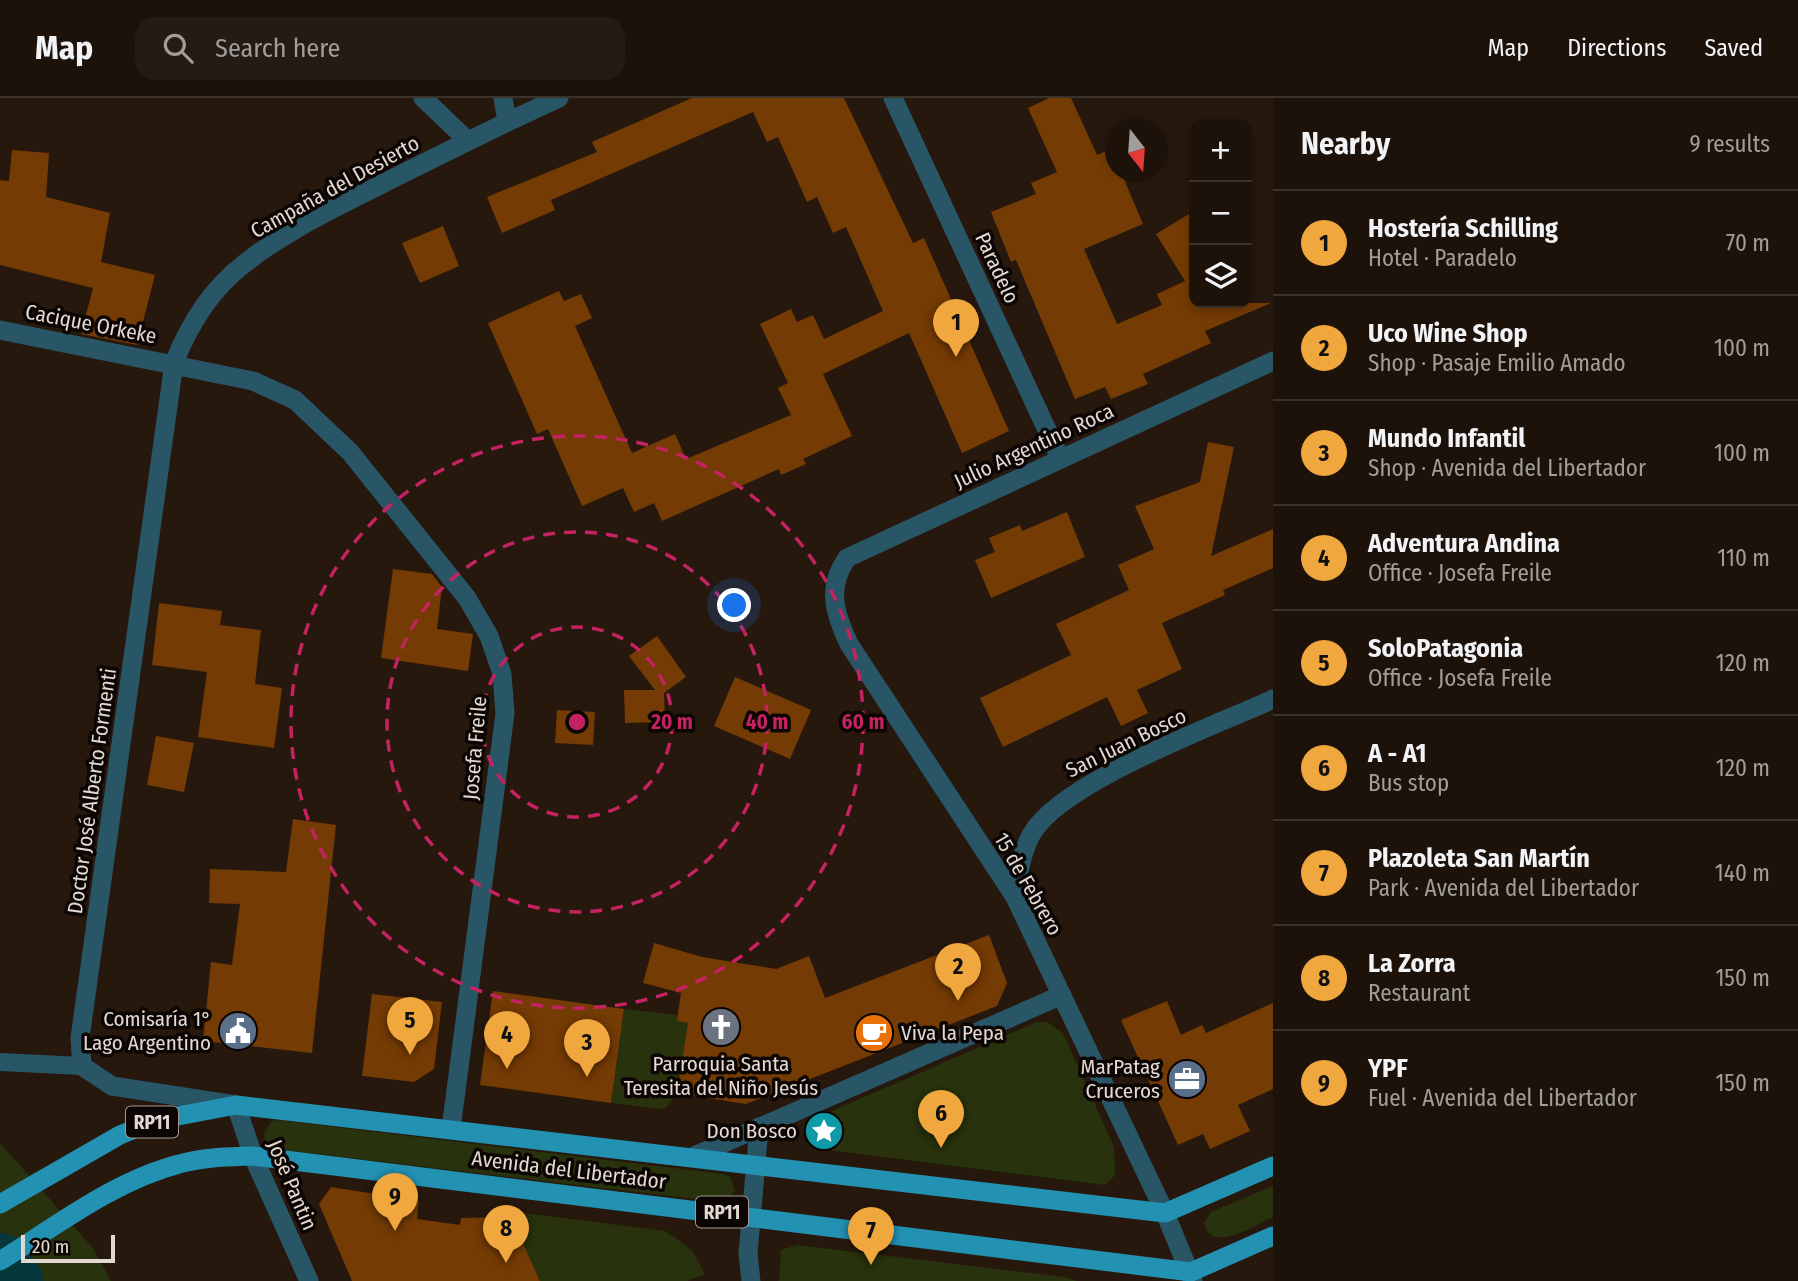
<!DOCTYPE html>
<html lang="en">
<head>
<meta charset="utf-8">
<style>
	body { margin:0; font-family:"Fira Sans Condensed",sans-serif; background:#251b13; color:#f1f3f6 }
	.controls { position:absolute; right:21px; top:21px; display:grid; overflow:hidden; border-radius:14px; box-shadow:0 4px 10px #0003 }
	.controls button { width:63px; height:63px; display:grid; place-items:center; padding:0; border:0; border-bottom:2px solid #3b322b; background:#1d120a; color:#f1f3f6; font:35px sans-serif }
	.compass { position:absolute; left:1105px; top:21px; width:63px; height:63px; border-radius:50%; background:#1d120a; box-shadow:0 4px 10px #0003; rotate:163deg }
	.scale { position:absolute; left:21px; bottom:18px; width:94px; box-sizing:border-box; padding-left:7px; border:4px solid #e4d9d2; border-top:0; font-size:19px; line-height:24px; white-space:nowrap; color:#e4d9d2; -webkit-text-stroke:5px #0b0503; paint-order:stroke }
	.you { position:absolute; left:735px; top:508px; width:24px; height:24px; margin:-18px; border:5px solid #fff; border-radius:50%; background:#1a73e8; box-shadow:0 0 0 10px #1a73e833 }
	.badge { display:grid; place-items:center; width:46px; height:46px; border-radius:50%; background:#efa73e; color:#111; font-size:23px; font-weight:700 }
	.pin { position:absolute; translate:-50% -58px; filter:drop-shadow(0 2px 4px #0008) }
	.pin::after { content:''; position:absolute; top:37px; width:24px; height:21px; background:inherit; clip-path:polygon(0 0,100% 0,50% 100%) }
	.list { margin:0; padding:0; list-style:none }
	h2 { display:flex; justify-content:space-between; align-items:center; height:91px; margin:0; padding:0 28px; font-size:30px }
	h2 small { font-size:23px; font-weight:400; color:#a09e9c }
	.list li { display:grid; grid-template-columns:46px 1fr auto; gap:21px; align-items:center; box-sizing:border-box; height:105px; padding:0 28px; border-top:2px solid #3b322b }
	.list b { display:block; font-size:26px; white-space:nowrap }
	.list p { margin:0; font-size:23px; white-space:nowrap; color:#a09e9c }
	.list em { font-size:23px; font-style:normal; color:#a09e9c }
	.icon { flex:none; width:38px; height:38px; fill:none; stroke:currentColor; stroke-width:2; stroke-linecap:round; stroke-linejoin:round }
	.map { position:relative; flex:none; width:1273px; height:1183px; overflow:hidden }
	header { display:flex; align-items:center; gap:42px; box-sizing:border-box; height:98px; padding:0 35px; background:#1d120a; border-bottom:2px solid #3b322b }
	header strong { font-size:33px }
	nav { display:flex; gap:38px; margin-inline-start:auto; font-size:24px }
	.search { width:490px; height:63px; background:#251b13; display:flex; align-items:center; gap:18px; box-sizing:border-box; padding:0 24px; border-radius:21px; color:#a09e9c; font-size:26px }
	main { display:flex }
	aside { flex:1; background:#1d120a }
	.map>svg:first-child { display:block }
</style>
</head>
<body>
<header>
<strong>Map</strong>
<div class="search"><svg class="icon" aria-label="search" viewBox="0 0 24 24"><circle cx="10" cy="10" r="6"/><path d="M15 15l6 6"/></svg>Search here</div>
<nav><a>Map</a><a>Directions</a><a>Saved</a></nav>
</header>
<main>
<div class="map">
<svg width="1273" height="1183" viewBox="0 0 1273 1183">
	<rect width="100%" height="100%" fill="#27180d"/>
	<g fill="#28320c">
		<path d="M624,911L678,917L677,923L688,925C685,948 684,1000 663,1011L611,1005Z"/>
		<path d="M1037,924H1047L1063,935L1114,1049L1115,1077L1105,1087L829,1052L813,1045L809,1030L818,1019Z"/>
		<path d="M278,1022L723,1076L730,1079L735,1092L727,1103L721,1104L275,1051L265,1042L264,1035L272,1023Z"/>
		<path d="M0,1045L92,1149L111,1183H0Z"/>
		<path d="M1273,1088V1119C1254,1127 1211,1157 1204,1125L1211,1114Z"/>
		<path d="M508,1113L665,1133L692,1152L705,1176L687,1183H540Z"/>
		<path d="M797,1147L1065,1179L1077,1183H779L781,1152Z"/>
	</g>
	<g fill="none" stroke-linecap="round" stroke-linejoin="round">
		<path stroke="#06373d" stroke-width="58" d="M0,1164L14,1183"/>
	</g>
	<g fill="#743b04">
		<path d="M692,0H844L913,145L924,140L1009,333L962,355L909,235L823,276L852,338L803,361L806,366L781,377L779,371L662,423L654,405L634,414L623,390L582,408L548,331L537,336L488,225L559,193L564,203L581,196L592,220L575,228L632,355L675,336L686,361L791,317L778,290L788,285L760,226L791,211L797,224L813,217L824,241L883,213L846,129L833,135L817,99L807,104L778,39L767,44L753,14L551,102L555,112L502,135L487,99L597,54L592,44Z"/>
		<path d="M1049,0H1071L1097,57L1116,49V74H1121L1143,126L1084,151L1117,226L1162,207L1157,196L1185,183L1156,136L1194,113V205H1271L1205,233L1211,245L1143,276L1148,286L1111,301L1105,289L1075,301L1016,162L1011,164L991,114L1036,96L1031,85L1057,74L1028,10Z"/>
		<path d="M12,52L49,55L46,99L110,115L101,164L155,177L137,247L81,236L93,190L0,167V82L9,83Z"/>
		<path d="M443,128L459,168L420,185L402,145Z"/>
		<path d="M1208,344L1234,349L1211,458L1273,431V470L1223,492L1225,497L1162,525L1182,571L1137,592L1148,615L1121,628L1107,599L1003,649L980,600L1071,557L1056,526L1129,492L1118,467L1154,451L1135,408L1200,384Z"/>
		<path d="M1067,414L1085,459L991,500L975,462L995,454L989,440L1020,427L1022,433Z"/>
		<path d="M393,471L432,476L442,489L437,531L473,536L468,573L381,560Z"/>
		<path d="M159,505L222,513L220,527L261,532L255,586L282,590L274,650L198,639L207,574L152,567Z"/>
		<path d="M657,538L686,579L664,595L665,624L625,625L624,592H655L629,558Z"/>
		<path d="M735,579L811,612L790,661L714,628Z"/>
		<path d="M557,612L595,614L593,647L555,645Z"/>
		<path d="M156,638L194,645L184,694L147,687Z"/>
		<path d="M293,721L336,727L312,955L203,943L211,864L232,867L240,806L209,805L210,771L286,774Z"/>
		<path d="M989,837L1007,885L997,908L746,1006L677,995L688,925L677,923L681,895L643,885L654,845L702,859L776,871L809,858L825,900Z"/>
		<path d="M493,893L624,911L611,1005L480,987Z"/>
		<path d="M372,896L442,904L434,971L414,984L362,978Z"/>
		<path d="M1167,903L1181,937L1202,927L1206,935L1273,905V991L1238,1007L1250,1033L1210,1051L1203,1036L1178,1047L1121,922Z"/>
		<path d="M331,1089L419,1103L417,1121L460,1127L461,1120L511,1119L540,1183H352L319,1106Z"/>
	</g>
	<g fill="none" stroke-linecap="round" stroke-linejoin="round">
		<path stroke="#295667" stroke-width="18" d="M0,964L82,968"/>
		<g stroke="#295667" stroke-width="19">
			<path d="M423,0L468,43"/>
			<path d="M503,0L507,23"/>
			<path d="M893,0L1060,360"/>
			<path d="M0,232L253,283L295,302L350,354L467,500L489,538L502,576L505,615L451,1031"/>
			<path d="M1015,799C1018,778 1021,756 1031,737C1060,684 1215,628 1273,601"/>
			<path d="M692,1059L1062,897"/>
			<path d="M309,1183L253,1058L236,1007L112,988L82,968L80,940L174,265C189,227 211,191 244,166C285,133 335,110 382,86C440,57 499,27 559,0"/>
			<path d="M751,1183L748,1156L759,1029"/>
			<path d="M1193,1183L1165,1115L1015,799L849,546C835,516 826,490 847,460L1273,263"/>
		</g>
		<g stroke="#2291b2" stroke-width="19">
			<path d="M0,1106L120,1037L157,1022L236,1007L1165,1115L1273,1068"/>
			<path d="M0,1163C56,1128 114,1083 179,1066C203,1059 229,1059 253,1058L1191,1174L1273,1138"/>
		</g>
	</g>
	<g fill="none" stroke="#c42261" stroke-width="3.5" stroke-dasharray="12 9">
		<circle cx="577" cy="624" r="95"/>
		<circle cx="577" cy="624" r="190"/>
		<circle cx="577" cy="624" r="286"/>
	</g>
	<defs>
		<g id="church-disc" transform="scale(2.0125)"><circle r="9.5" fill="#6b7280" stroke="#0b0503"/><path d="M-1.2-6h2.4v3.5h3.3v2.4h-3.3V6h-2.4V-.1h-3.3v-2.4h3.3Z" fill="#fff"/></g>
		<g id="civic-disc" transform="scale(2.0125)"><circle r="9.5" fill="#5c6f8a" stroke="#0b0503"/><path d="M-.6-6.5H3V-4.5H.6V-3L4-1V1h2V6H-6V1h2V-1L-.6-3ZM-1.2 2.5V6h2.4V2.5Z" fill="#fff"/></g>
		<g id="cafe-disc" transform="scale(2.0125)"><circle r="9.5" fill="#e8710a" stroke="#0b0503"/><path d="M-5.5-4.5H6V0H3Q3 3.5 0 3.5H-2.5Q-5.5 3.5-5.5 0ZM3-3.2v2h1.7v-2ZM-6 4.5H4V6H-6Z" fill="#fff"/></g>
		<g id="office-disc" transform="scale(2.0125)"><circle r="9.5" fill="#5c6f8a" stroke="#0b0503"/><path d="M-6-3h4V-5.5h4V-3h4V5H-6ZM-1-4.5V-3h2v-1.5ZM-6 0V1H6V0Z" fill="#fff"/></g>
		<g id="sight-disc" transform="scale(2.0125)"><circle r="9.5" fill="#0f9aa8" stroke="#0b0503"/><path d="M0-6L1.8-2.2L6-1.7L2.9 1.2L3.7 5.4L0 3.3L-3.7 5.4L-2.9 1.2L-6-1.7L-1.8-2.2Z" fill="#fff"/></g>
	</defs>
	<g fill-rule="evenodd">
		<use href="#church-disc" x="721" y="929"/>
		<use href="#civic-disc" x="238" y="933"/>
		<use href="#cafe-disc" x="874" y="935"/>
		<use href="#office-disc" x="1187" y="981"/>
		<use href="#sight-disc" x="824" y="1033"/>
	</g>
	<g text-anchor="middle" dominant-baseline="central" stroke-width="7" stroke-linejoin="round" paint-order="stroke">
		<g fill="#0b0503" stroke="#a39994" stroke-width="2">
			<rect x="126" y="1008.5" width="52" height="31" rx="5"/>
			<rect x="696" y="1098.5" width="52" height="31" rx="5"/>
		</g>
		<g font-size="19" font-weight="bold" fill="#e4d9d2">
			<text x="152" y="1024">RP11</text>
			<text x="722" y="1114">RP11</text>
		</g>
		<g font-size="21" fill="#e4d9d2" stroke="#0b0503">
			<text transform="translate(335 89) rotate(-29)">Campaña del Desierto</text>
			<text transform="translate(997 170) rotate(65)">Paradelo</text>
			<text transform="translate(91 226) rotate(11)">Cacique Orkeke</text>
			<text transform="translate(1034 348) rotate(-25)">Julio Argentino Roca</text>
			<text transform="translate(1126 645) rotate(-26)">San Juan Bosco</text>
			<text transform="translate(475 650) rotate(-85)">Josefa Freile</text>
			<text transform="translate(92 693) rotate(-82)">Doctor José Alberto Formenti</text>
			<text transform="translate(1028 786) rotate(60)">15 de Febrero</text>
			<text transform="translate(569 1072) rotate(7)">Avenida del Libertador</text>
			<text transform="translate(292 1087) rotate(67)">José Pantin</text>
		</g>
		<g font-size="21" fill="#e4d9d2" stroke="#0b0503" text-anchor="end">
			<text x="211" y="921">Comisaría 1°<tspan x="211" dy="24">Lago Argentino</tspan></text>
			<text x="901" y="935" text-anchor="start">Viva la Pepa</text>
			<text x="721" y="966" text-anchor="middle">Parroquia Santa<tspan x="721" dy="24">Teresita del Niño Jesús</tspan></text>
			<text x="1160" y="969">MarPatag<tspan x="1160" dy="24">Cruceros</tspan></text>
			<text x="797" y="1033">Don Bosco</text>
		</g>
	</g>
	<circle cx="577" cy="624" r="10" fill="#c42261" stroke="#0b0503" stroke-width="3.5"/>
	<g font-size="21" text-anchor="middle" font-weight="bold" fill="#c42261" stroke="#0b0503" stroke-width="7" stroke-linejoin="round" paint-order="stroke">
		<text x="672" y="631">20 m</text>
		<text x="767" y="631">40 m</text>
		<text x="863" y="631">60 m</text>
	</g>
</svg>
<div class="controls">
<button>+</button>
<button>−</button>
<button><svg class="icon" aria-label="layers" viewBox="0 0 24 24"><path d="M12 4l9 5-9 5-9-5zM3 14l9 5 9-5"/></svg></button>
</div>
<svg class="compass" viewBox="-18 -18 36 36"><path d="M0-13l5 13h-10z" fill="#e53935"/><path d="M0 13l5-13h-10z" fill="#a09e9c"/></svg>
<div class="scale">20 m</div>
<div class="you"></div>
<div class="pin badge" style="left:956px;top:259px">1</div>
<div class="pin badge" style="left:958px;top:903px">2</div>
<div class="pin badge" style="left:587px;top:979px">3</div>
<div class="pin badge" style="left:507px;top:971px">4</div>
<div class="pin badge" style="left:410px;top:957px">5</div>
<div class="pin badge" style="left:941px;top:1050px">6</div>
<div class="pin badge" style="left:871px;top:1167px">7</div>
<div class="pin badge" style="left:506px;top:1165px">8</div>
<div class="pin badge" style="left:395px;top:1133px">9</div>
</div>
<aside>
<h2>Nearby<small>9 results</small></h2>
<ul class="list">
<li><span class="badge">1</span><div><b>Hostería Schilling</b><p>Hotel · Paradelo</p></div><em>70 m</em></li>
<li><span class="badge">2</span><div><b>Uco Wine Shop</b><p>Shop · Pasaje Emilio Amado</p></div><em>100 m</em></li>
<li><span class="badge">3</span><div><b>Mundo Infantil</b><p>Shop · Avenida del Libertador</p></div><em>100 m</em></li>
<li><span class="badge">4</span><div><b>Adventura Andina</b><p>Office · Josefa Freile</p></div><em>110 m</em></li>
<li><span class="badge">5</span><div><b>SoloPatagonia</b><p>Office · Josefa Freile</p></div><em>120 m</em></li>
<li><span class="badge">6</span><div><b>A - A1</b><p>Bus stop</p></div><em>120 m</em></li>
<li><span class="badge">7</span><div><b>Plazoleta San Martín</b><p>Park · Avenida del Libertador</p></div><em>140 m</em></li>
<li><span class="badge">8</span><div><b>La Zorra</b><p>Restaurant</p></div><em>150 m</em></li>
<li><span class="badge">9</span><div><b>YPF</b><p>Fuel · Avenida del Libertador</p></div><em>150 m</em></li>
</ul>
</aside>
</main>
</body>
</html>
